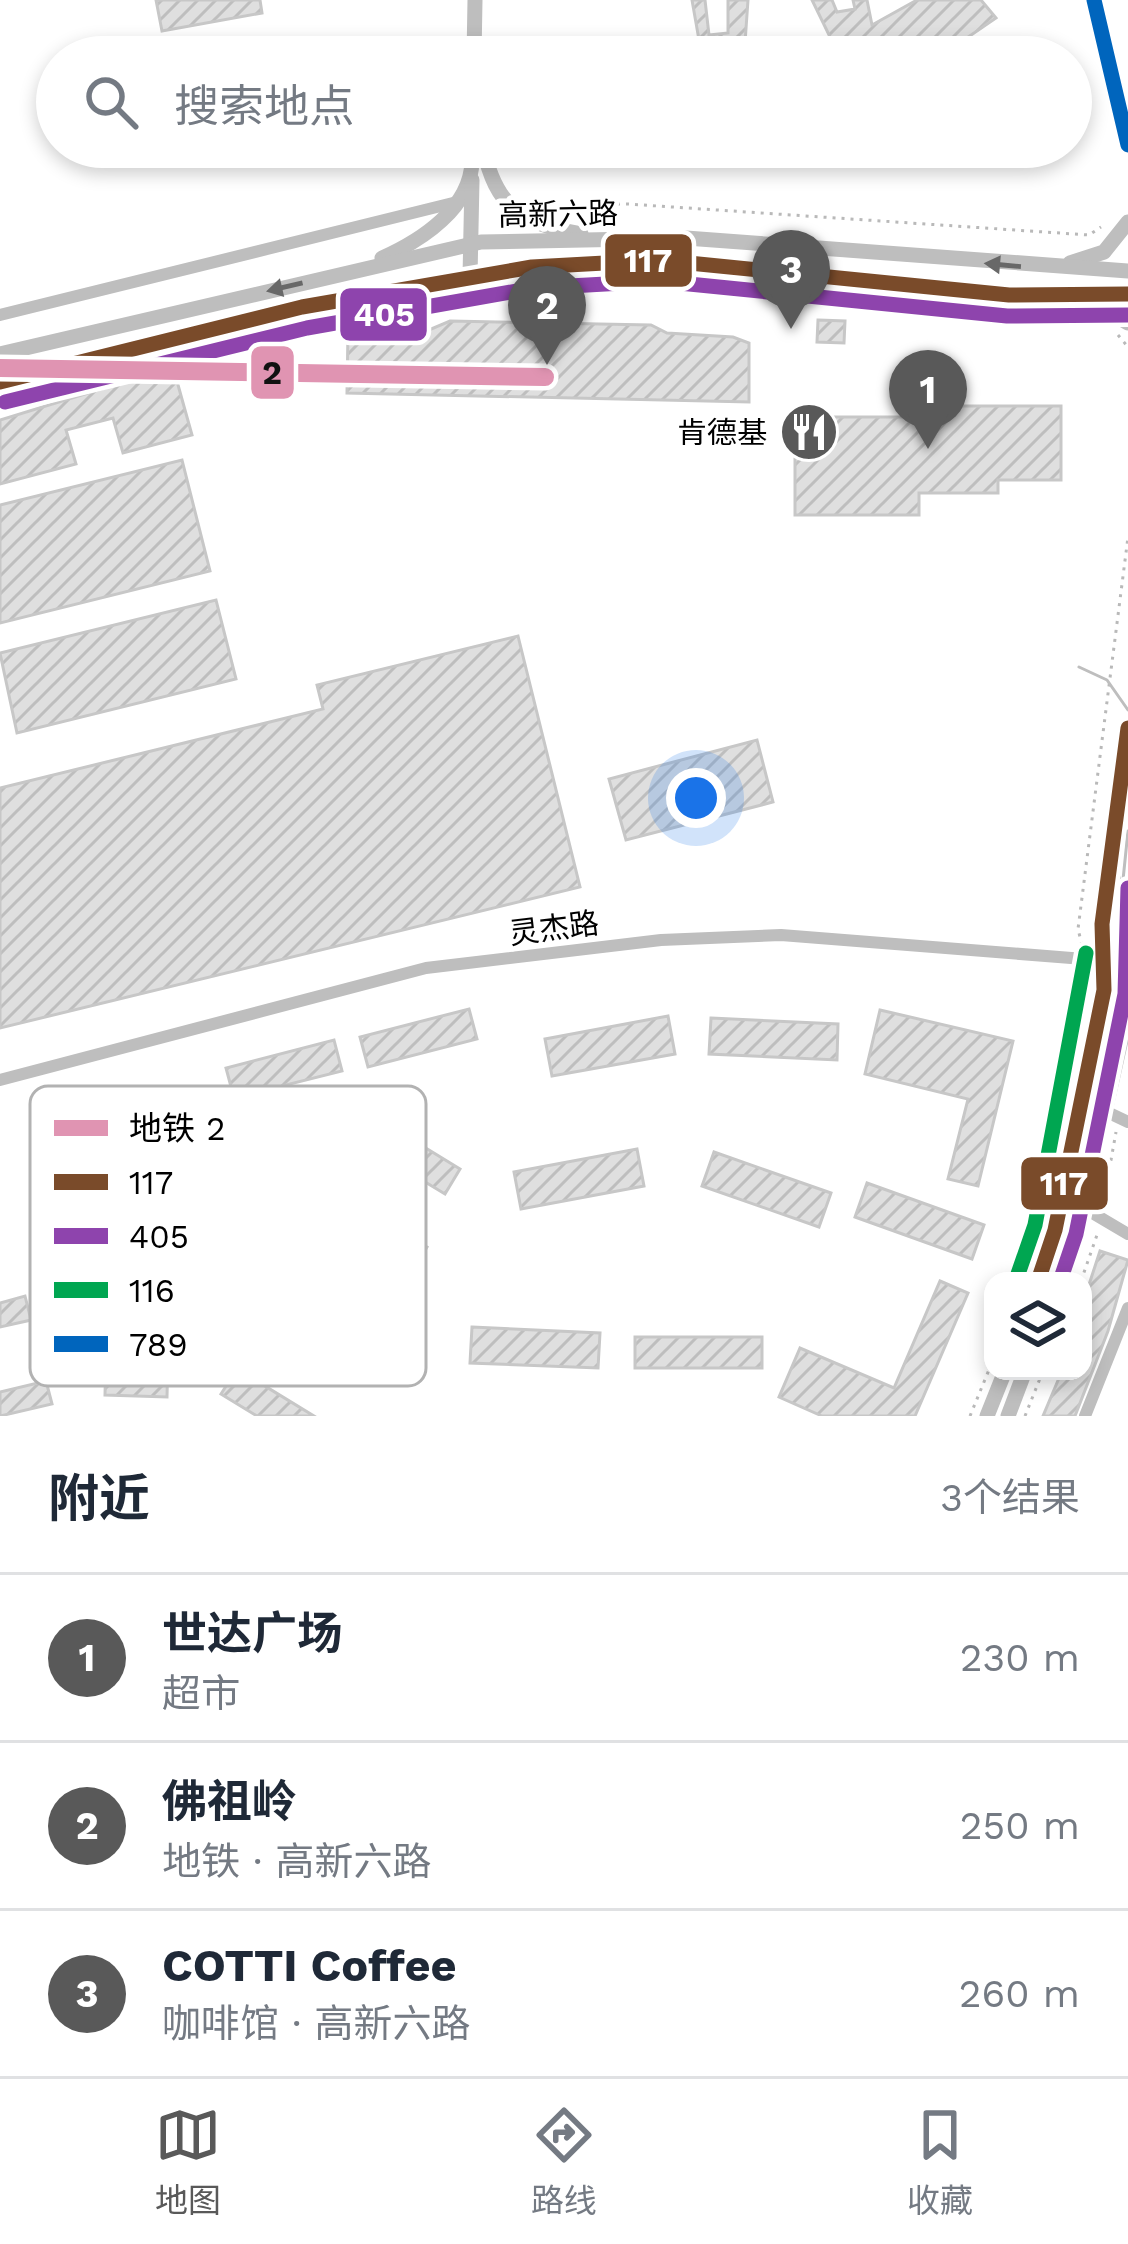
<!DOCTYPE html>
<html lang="zh">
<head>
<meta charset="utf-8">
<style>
	body { margin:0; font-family:"Work Sans","Noto Sans SC",sans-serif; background:#f2f2f3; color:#1f2937 }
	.controls { position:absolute; right:36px; bottom:36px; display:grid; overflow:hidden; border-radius:24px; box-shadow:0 6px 18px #0003 }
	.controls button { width:108px; height:108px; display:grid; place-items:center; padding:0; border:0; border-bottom:3px solid #e0e1e3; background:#fff; color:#1f2937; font:60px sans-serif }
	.you { position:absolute; left:696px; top:798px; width:42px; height:42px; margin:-30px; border:9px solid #fff; border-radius:50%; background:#1a73e8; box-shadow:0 0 0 18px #1a73e833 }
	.badge { display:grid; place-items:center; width:78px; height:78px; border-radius:50%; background:#595959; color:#fff; font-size:39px; font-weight:700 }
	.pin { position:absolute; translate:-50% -99px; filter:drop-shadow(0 3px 6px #0008) }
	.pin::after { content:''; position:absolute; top:63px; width:42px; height:36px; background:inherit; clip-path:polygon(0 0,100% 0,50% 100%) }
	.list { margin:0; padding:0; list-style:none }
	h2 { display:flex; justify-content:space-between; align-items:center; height:156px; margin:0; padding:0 48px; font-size:51px }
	h2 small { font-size:39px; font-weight:400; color:#747a83 }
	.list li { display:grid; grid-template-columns:78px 1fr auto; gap:36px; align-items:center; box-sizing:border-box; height:168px; padding:0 48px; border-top:3px solid #e0e1e3 }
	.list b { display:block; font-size:45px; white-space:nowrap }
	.list p { margin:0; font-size:39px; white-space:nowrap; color:#747a83 }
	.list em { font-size:39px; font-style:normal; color:#747a83 }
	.icon { flex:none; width:66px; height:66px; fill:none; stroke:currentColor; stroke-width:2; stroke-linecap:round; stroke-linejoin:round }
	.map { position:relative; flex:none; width:1128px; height:1416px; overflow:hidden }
	.search { position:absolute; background:#fff; box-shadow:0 6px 18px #0003; left:36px; right:36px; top:36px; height:132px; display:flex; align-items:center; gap:30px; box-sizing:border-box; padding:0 42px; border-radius:66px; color:#747a83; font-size:45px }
	.sheet { height:660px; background:#fff }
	nav { display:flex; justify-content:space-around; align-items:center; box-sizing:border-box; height:168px; border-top:3px solid #e0e1e3; background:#fff; font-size:33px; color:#747a83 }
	nav a { display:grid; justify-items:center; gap:6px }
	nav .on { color:#595959 }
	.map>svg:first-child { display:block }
</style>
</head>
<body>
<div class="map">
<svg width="1128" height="1416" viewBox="0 0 1128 1416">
	<defs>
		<pattern id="building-hatch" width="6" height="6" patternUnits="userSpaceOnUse" patternTransform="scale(3)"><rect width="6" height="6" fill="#dfdfdf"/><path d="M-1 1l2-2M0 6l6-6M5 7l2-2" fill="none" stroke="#bebebe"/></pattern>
	</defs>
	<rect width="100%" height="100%" fill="#fff"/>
	<g fill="url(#building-hatch)" stroke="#c7c7c7" stroke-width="3">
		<path d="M156,0H260L262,13L162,31Z"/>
		<path d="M692,0H705L709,35L728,33V0H748L744,57H702Z"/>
		<path d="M812,0H832L837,12L855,9L853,0H867L872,25L917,0H981L996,18L939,57H787V52L833,43Z"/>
		<path d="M598,38L658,54V57H593Z"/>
		<path d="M818,320L845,321L844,343L817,342Z"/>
		<path d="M450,321L651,325L667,333L733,337L749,343V402L347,393L348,330H429Z"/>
		<path d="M173,367L192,435L123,453L113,418L66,430L76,464L0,484V420Z"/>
		<path d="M912,406H1061V480H998V493H919V515H795V417H912Z"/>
		<path d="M182,460L210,571L0,623V505Z"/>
		<path d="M216,600L236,679L17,733L0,653Z"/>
		<path d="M518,636L580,887L0,1028V788L323,709L317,685Z"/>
		<path d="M757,740L773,802L626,840L609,779Z"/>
		<path d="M469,1009L477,1039L368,1067L360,1037Z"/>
		<path d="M880,1010L1013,1041L978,1186L948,1179L968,1099L865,1074Z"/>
		<path d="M668,1016L675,1054L552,1076L545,1039Z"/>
		<path d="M711,1018L838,1024L837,1060L709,1054Z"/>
		<path d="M334,1040L342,1071L234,1098L226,1068Z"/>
		<path d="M362,1109L460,1169L445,1194L346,1134Z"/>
		<path d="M637,1149L644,1186L521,1209L514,1172Z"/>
		<path d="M714,1152L831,1193L819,1227L702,1186Z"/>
		<path d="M867,1183L984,1225L972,1259L855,1217Z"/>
		<path d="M333,1192L427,1247L412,1273L317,1218Z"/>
		<path d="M1100,1251L1128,1260L1108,1331L1075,1416H1043L1062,1371H1083V1303Z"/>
		<path d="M940,1281L968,1293L915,1416H822L779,1397L800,1348L894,1388Z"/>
		<path d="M25,1296L31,1320L0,1327V1303Z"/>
		<path d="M472,1327L600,1333L598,1368L470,1363Z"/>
		<rect x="635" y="1337" width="127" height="31"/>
		<path d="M106,1352L168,1354L167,1397L105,1395Z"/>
		<path d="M237,1369L314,1416H257L221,1394Z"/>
		<path d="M46,1381L52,1404L0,1416V1392Z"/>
	</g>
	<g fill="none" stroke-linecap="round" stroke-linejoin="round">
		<g stroke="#b9b9b9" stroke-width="3" stroke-dasharray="3 6" stroke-linecap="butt">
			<path d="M536,205L628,204L1089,235L1101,227"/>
			<path d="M1118,335L1128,347"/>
			<path d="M1082,945L1078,929L1128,537"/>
			<path d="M1070,1082L1083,972"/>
			<path d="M1103,1205L1116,1132"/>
			<path d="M1081,1281L1098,1232"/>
			<path d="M970,1416L993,1360"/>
			<path d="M1025,1416L1043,1371"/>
		</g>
		<g stroke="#bebebe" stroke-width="12">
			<path d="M0,315L457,202"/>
			<path d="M0,1080L426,968L661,940L781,935L1084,959L1128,956"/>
			<path d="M1107,1112L1128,1122"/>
			<path d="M1084,1208L1128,1234"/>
			<path d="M1085,1416L1128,1308"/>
		</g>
		<g stroke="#bebebe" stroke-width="15">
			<path d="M1094,0L1128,145"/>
			<path d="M474,57L475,0"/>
			<path d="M483,147C496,208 521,223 581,234"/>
			<path d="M382,258C422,240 471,208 472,161"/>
			<path d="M1070,263L1104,252L1128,222"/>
			<path d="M470,277L472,180"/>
			<path d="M1060,302L1104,309L1128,323"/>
			<path d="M0,354L481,242L686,238L1128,271"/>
			<path d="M0,382C199,335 403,270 609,261C742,255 876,288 1009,295C1048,297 1089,294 1128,294"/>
			<path d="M1111,871L1117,892L1128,896"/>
			<path d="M1128,921V935"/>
			<path d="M1038,1281L1055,1230L1104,990L1107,957L1102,924L1128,728"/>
			<path d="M1061,1281L1074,1249L1128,1009"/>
			<path d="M987,1416L1005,1371"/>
			<path d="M1008,1416L1025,1371"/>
		</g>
		<g stroke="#bebebe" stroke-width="3">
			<path d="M1079,667L1107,680L1128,710"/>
			<path d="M1123,880L1128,831"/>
		</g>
		<g stroke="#fff" stroke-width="24">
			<g id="bus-1">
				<path d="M0,382L302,307L532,267L659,260L1009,295L1128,294"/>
				<path d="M1038,1281L1055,1230L1104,990L1102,924L1128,728"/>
			</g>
		</g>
		<g stroke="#fff" stroke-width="24">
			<g id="bus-2">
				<path d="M5,402L307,328L534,288L659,281L1007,316L1128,315"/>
				<path d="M1060,1281L1076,1234L1125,994L1128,888"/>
			</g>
		</g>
		<g stroke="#fff" stroke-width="24">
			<path id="bus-3" d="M1018,1274L1035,1225L1086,953"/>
		</g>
		<g stroke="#fff" stroke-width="24">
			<path id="bus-4" d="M1094,0L1128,145"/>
		</g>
		<use href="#bus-1" stroke="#7a4b2a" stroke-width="15"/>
		<use href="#bus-2" stroke="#8e44ad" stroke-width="15"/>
		<use href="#bus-3" stroke="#00a651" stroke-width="15"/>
		<use href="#bus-4" stroke="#0065bd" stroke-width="15"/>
		<g stroke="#fff" stroke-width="27">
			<path id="metro-1" d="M0,368L545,377"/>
		</g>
		<use href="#metro-1" stroke="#e094b2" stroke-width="18"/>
	</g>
	<defs><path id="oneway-solid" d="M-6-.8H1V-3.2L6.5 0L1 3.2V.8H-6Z" transform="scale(3)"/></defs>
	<g fill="#686868">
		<use href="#oneway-solid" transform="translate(1003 265) rotate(-175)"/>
		<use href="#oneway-solid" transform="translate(285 287) rotate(167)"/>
	</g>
	<defs>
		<g id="restaurant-disc" transform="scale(3)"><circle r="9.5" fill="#595959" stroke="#fff"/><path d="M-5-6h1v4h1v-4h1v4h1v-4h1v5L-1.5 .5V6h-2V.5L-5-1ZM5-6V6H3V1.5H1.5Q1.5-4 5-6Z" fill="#fff"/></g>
	</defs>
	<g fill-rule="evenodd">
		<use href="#restaurant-disc" x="809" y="432"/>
	</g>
	<g text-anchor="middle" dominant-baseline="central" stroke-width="10" stroke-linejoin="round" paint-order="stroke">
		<g font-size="30" fill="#000" stroke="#fff">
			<text transform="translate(558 214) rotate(-1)">高新六路</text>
			<text transform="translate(554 928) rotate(-7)">灵杰路</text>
		</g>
		<g font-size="30" fill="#000" stroke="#fff" text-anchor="end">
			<text x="767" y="432">肯德基</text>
		</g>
	</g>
	<rect x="30" y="1086" width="396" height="300" rx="18" fill="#fff" stroke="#b2b2b2" stroke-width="3"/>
	<rect x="54" y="1120" width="54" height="16" fill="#e094b2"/>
	<rect x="54" y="1174" width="54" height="16" fill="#7a4b2a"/>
	<rect x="54" y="1228" width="54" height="16" fill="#8e44ad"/>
	<rect x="54" y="1282" width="54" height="16" fill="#00a651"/>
	<rect x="54" y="1336" width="54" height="16" fill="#0065bd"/>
	<g font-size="33" fill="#000">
		<text x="129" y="1140">地铁 2</text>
		<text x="129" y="1194">117</text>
		<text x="129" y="1248">405</text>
		<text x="129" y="1302">116</text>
		<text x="129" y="1356">789</text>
	</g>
	<g stroke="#fff" stroke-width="4.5">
		<rect x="603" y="232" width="91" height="57" rx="12" fill="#7a4b2a"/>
		<rect x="338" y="286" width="91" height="57" rx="12" fill="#8e44ad"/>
		<rect x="249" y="344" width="47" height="57" rx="12" fill="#e094b2"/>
		<rect x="1019" y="1155" width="91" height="57" rx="12" fill="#7a4b2a"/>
	</g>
	<g font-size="33" text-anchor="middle" font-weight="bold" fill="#fff">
		<text x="648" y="272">117</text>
		<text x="384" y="326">405</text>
		<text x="1064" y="1195">117</text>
	</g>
	<g font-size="33" text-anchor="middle" font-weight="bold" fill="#111">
		<text x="272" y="384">2</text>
	</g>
</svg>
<div class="controls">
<button><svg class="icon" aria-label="layers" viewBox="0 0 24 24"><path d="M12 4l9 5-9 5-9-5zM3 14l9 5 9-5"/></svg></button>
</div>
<div class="you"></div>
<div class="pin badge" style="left:928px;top:449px">1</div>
<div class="pin badge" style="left:547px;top:365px">2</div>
<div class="pin badge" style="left:791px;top:329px">3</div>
<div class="search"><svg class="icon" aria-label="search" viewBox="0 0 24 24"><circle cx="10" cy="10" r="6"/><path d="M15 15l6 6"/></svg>搜索地点</div>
</div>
<section class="sheet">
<h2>附近<small>3个结果</small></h2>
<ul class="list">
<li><span class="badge">1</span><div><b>世达广场</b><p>超市</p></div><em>230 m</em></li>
<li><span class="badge">2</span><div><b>佛祖岭</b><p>地铁 · 高新六路</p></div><em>250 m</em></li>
<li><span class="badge">3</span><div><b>COTTI Coffee</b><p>咖啡馆 · 高新六路</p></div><em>260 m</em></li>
</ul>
</section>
<nav>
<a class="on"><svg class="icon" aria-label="map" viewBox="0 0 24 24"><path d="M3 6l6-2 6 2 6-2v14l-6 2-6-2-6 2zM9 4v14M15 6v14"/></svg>地图</a>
<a><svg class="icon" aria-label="directions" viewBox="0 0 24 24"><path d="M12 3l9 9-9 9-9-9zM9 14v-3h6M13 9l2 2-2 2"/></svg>路线</a>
<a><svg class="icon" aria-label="saved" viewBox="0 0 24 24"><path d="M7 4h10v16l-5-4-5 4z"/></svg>收藏</a>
</nav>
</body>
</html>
